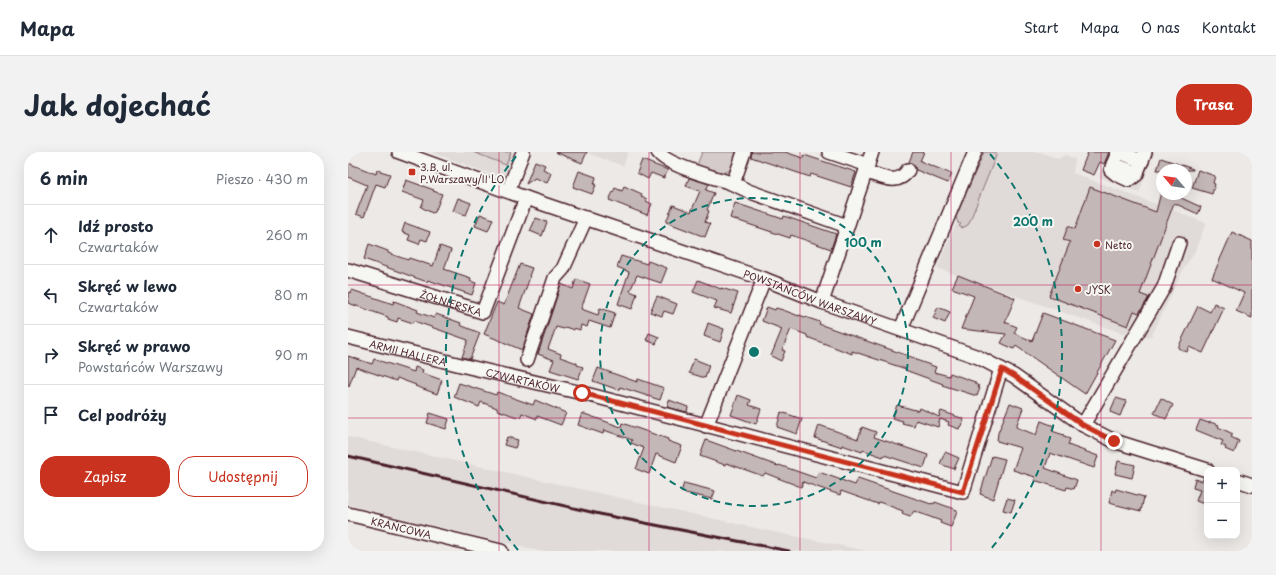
<!DOCTYPE html>
<html lang="pl">
<head>
<meta charset="utf-8">
<style>
	body { margin:0; font-family:"Playpen Sans",sans-serif; background:#f2f2f3; color:#1f2937 }
	.controls { position:absolute; right:12px; bottom:12px; display:grid; overflow:hidden; border-radius:8px; box-shadow:0 4px 16px #0002 }
	.controls button { width:36px; height:36px; display:grid; place-items:center; padding:0; border:0; border-bottom:1px solid #e0e1e3; background:#fff; color:#1f2937; font:20px sans-serif }
	.compass { position:absolute; left:808px; top:12px; width:36px; height:36px; border-radius:50%; background:#fff; box-shadow:0 4px 16px #0002; rotate:299deg }
	.stop { position:absolute; width:12px; height:12px; margin:-9px; border:3px solid #c8321e; border-radius:50%; background:#fff }
	.stop.end { background:#c8321e; border-color:#fff; box-shadow:0 1px 4px #0008 }
	.list { margin:0; padding:0; list-style:none }
	h2 { display:flex; justify-content:space-between; align-items:center; height:52px; margin:0; padding:0 16px; font-size:17px }
	h2 small { font-size:13px; font-weight:400; color:#747a83 }
	.list li { display:grid; grid-template-columns:26px 1fr auto; gap:12px; align-items:center; box-sizing:border-box; height:60px; padding:0 16px; border-top:1px solid #e0e1e3 }
	.list b { display:block; font-size:15px; white-space:nowrap }
	.list p { margin:0; font-size:13px; white-space:nowrap; color:#747a83 }
	.list em { font-size:13px; font-style:normal; color:#747a83 }
	.actions { display:flex; gap:8px; padding:12px 16px }
	.actions a { flex:1; padding:9px 0; border:1px solid #c8321e; border-radius:16px; text-align:center; font-size:14px; color:#c8321e }
	.actions .main { background:#c8321e; color:#fff }
	.icon { flex:none; width:22px; height:22px; fill:none; stroke:currentColor; stroke-width:2; stroke-linecap:round; stroke-linejoin:round }
	.map { position:relative; flex:none; width:904px; height:399px; overflow:hidden; border-radius:16px }
	header { display:flex; align-items:center; gap:24px; box-sizing:border-box; height:56px; padding:0 20px; background:#fff; border-bottom:1px solid #e0e1e3 }
	header strong { font-size:19px }
	nav { display:flex; gap:22px; margin-inline-start:auto; font-size:14px }
	.intro { display:flex; align-items:center; justify-content:space-between; box-sizing:border-box; height:96px; padding:0 24px }
	h1 { margin:0; font-size:28px }
	.button { padding:10px 18px; border-radius:16px; background:#c8321e; color:#fff; font-size:14px; font-weight:700 }
	main { display:flex; gap:24px; padding:0 24px }
	aside { flex:1; background:#fff; border-radius:16px; box-shadow:0 4px 16px #0002 }
	.map>svg:first-child { display:block }
</style>
</head>
<body>
<header>
<strong>Mapa</strong>
<nav><a>Start</a><a>Mapa</a><a>O nas</a><a>Kontakt</a></nav>
</header>
<div class="intro"><h1>Jak dojechać</h1><a class="button">Trasa</a></div>
<main>
<aside>
<h2>6 min<small>Pieszo · 430 m</small></h2>
<ul class="list">
<li><svg class="icon" aria-label="ahead" viewBox="0 0 24 24"><path d="M12 20V5M6 11l6-6 6 6"/></svg><div><b>Idź prosto</b><p>Czwartaków</p></div><em>260 m</em></li>
<li><svg class="icon" aria-label="left" viewBox="0 0 24 24"><path d="M17 20v-9H6M10 6l-5 5 5 5"/></svg><div><b>Skręć w lewo</b><p>Czwartaków</p></div><em>80 m</em></li>
<li><svg class="icon" aria-label="right" viewBox="0 0 24 24"><path d="M7 20v-9h11M14 6l5 5-5 5"/></svg><div><b>Skręć w prawo</b><p>Powstańców Warszawy</p></div><em>90 m</em></li>
<li><svg class="icon" aria-label="arrive" viewBox="0 0 24 24"><path d="M6 21V4h12l-3 4 3 4H6"/></svg><div><b>Cel podróży</b></div></li>
</ul>
<div class="actions"><a class="main">Zapisz</a><a>Udostępnij</a></div>
</aside>
<div class="map">
<svg width="904" height="399" viewBox="0 0 904 399">
	<rect width="100%" height="100%" fill="#ece9e6"/>
	<filter id="ink" filterUnits="userSpaceOnUse"><feTurbulence type="fractalNoise" baseFrequency=".025" numOctaves="2"/><feDisplacementMap in="SourceGraphic" scale="8" xChannelSelector="R" yChannelSelector="G"/><feConvolveMatrix kernelMatrix="1 2 1 2 8 2 1 2 1" color-interpolation-filters="sRGB"/></filter>
	<g filter="url(#ink)">
		<g fill="#e0dad8">
			<path d="M83,0H183L171,30L159,28Z"/>
			<path d="M237,0H280L275,14Z"/>
			<path d="M639,0H692L710,7L717,3L727,7L725,21L858,71L846,101L835,118L804,183L791,187L589,116Z"/>
			<path d="M761,0H807L791,40L751,25Z"/>
			<path d="M0,285L416,378L519,399H191L0,353Z"/>
		</g>
		<g fill="#d4cbca" stroke="#8f757a">
			<path d="M125,0H163L158,13Z"/>
			<path d="M354,0H388C387,5 386,11 383,16C378,26 358,15 349,13Z"/>
			<path d="M636,0H648V4L621,71L620,73L614,76L611,74L613,72L610,71L608,65Z"/>
		</g>
		<g fill="#c4b7b7" stroke="#4a1f2b">
			<path d="M207,0H239L234,11Z"/>
			<path d="M404,0H437L455,6L456,3L508,20L503,35L463,22L462,25L403,5Z"/>
			<path d="M565,0H576L572,9L604,22L600,31L568,18L565,12L561,10Z"/>
			<path d="M740,0H761L756,12L752,10L746,23L733,18Z"/>
			<path d="M813,6L845,17V18H809Z"/>
			<path d="M294,8L320,18L316,26L303,21L300,27L289,21Z"/>
			<path d="M187,9L197,13L195,17L203,21L199,31L187,26L178,32Z"/>
			<path d="M0,11L28,22L29,18L42,22L37,35L28,32L16,65L8,62L19,33L0,25Z"/>
			<path d="M850,18L867,24L865,31L867,32L864,42L844,36Z"/>
			<path d="M231,19L248,25L246,33H248L244,42L225,35Z"/>
			<path d="M341,26L361,32L358,38L366,41L359,58L361,59L357,70L362,72L357,85L318,70L325,53L343,60L352,39L338,34Z"/>
			<path d="M58,28L86,38L85,39L94,42L87,60L84,61L73,55L76,48L54,40Z"/>
			<path d="M276,34L294,42L293,45L299,47L298,49L304,52L299,63L261,48L267,36L274,39Z"/>
			<path d="M742,35L808,60L813,40H814V42H822L831,45L853,55L850,62L826,51L792,142L800,145V147L791,161L786,159L780,174L701,144L722,90L715,88L720,74L727,77Z"/>
			<path d="M110,46L123,51L118,63L105,59Z"/>
			<path d="M387,51L435,67L436,64L488,82L483,97L443,83L442,86L382,66Z"/>
			<path d="M132,62L145,67L140,79L127,74Z"/>
			<path d="M188,66L199,70L194,84L182,79Z"/>
			<path d="M57,71L82,80L79,89L73,87L71,92L60,88L62,83L54,80Z"/>
			<path d="M884,80L904,89V166L888,159L896,141L864,126Z"/>
			<path d="M21,92L40,99V101L60,108L61,106L85,114L92,94L103,98L96,117L123,126L122,129L128,131L124,143L83,129L80,128L79,130L16,107Z"/>
			<path d="M273,104L299,112L300,109L319,116L313,131L289,123L282,139L289,142L284,157L270,152L281,120L269,115Z"/>
			<path d="M172,112L184,116L181,124L182,125L171,156L186,162L174,198L136,182L149,150L156,153Z"/>
			<path d="M610,123L667,146L657,170L669,175L666,181L684,189L695,161L767,188L737,242L668,194L666,197L653,191L658,182L613,177L626,144L604,136Z"/>
			<path d="M228,127L242,132L233,157L250,163L252,156L267,161L262,176L241,169L239,175L233,173L232,178L226,176V178L217,175L216,177L208,175L200,197L213,202L212,205L229,211V213L235,215L230,227L202,218L206,208L190,202L213,132L225,137Z"/>
			<path d="M350,128L373,137V136L390,141L383,161L366,156L369,149L345,140Z"/>
			<path d="M4,138L45,152L46,149L70,158L69,160L86,166L88,162L113,171L112,173L132,181L122,207L114,205L120,188L66,169L65,171L50,166L49,170L40,167V165L0,151V140L3,141Z"/>
			<path d="M309,144L329,152L325,162L316,159L314,164L302,160Z"/>
			<path d="M866,151L876,156L855,201L841,195L839,200L830,196L850,154L862,160Z"/>
			<path d="M419,155L427,158L428,156L435,158L451,164V163L472,170L471,172L569,207L568,208L588,215L586,220L601,224L602,221L627,230V232L631,234L630,236H632L629,244L594,233L595,232L557,218L558,217L504,199V202L459,185V183L443,177L434,198L437,199L433,209L423,204L434,177L414,169Z"/>
			<path d="M590,155L602,160L597,171L585,166Z"/>
			<path d="M360,171L376,177L372,190L356,184Z"/>
			<path d="M301,181L311,185L308,192L298,188Z"/>
			<path d="M0,204L24,212L26,207L66,220L67,215L75,218L74,221L94,228L89,242L67,234L68,233L49,226L48,229L8,215L1,234L0,233Z"/>
			<path d="M346,207L361,213L357,226L341,221Z"/>
			<path d="M250,216L289,230L290,227L316,236L312,248L272,235L271,238L245,229Z"/>
			<path d="M111,231L148,243L149,240L185,253L187,248L218,261L213,273L189,264V267L174,261L172,266L149,258V256L133,250L131,255L106,245Z"/>
			<path d="M390,243L403,248L401,253L413,257L408,272L383,263Z"/>
			<path d="M768,246L778,249L772,264L762,260Z"/>
			<path d="M813,246L825,253L818,267L806,261Z"/>
			<path d="M321,248L340,255L339,260L319,255Z"/>
			<path d="M662,251L675,256L668,275L688,283L693,269L706,274L704,279L716,283V285L722,287L720,293L750,304L746,316L702,301L697,316L729,328L726,337L719,335L718,338L686,328L687,325L665,318L673,296L649,289L650,281Z"/>
			<path d="M549,253L571,259L572,256L591,265L593,259L616,267L614,274H612L611,277L600,273L601,270L592,267L590,275L568,268L566,274L554,271L555,269L544,266Z"/>
			<path d="M433,260L454,267L449,282L429,275Z"/>
			<path d="M82,261L101,267L98,277L79,271Z"/>
			<path d="M234,261L273,275L274,271L320,287V289L334,294L328,310L308,302L301,322L288,317L296,296L283,291L284,288L256,278L255,282L230,273Z"/>
			<path d="M852,268L861,271L862,270L871,273L870,275L885,282L883,285L891,289L886,301L877,297L878,295L873,293L875,289L848,278Z"/>
			<path d="M471,273L510,287L514,275L528,280L526,285L580,303L576,316L536,303L535,305L515,298L514,300L494,293V295L467,286Z"/>
			<path d="M159,285L170,288L167,296L156,293Z"/>
			<path d="M358,288L430,314L431,313L468,326L471,320L507,333L510,327L583,352L584,351L586,352L587,350L609,358V360L603,375L592,371L593,369L566,359L562,365L554,362L555,359L531,350L530,352L493,339L492,343L455,330L453,335L417,321L415,324L378,311L377,313L352,304Z"/>
			<path d="M597,300L611,306L606,317L592,312Z"/>
			<path d="M644,304L657,307L645,347L632,342Z"/>
			<path d="M770,309L787,313L784,326L767,322Z"/>
			<path d="M856,325L859,326V353L848,349L852,338L845,336L847,327L854,329Z"/>
			<path d="M336,331L367,339L364,347L333,340Z"/>
			<path d="M768,337L796,345L793,359L761,351L764,338L767,340Z"/>
			<path d="M659,346L667,348L663,360L655,358Z"/>
		</g>
		<g fill="none" stroke-linecap="round" stroke-linejoin="round">
			<g stroke="#4a1f2b" stroke-width="16">
				<g id="minor">
					<path id="s1" d="M51,0L178,46L416,127L474,150L630,205L666,224L735,273L766,289L859,318"/>
					<path d="M310,0C319,14 366,25 383,31C389,33 394,36 400,39L499,74"/>
					<path d="M481,0L520,13"/>
					<path d="M770,0L763,18L768,22L781,28L788,23L797,0"/>
					<path d="M771,0L794,9"/>
					<path d="M765,12L789,21"/>
					<path d="M518,20C533,24 550,35 560,18"/>
					<path d="M385,32L396,0"/>
					<path d="M160,39L175,0"/>
					<path id="s2" d="M0,118L135,160L178,46"/>
					<path d="M474,150L524,0"/>
					<path d="M553,177L627,0"/>
					<path id="s3" d="M0,185L121,215L234,241L615,340L653,217"/>
					<path d="M179,208L207,126L215,117L238,66"/>
					<path d="M735,273L816,135L831,91"/>
					<path d="M358,274L416,127"/>
					<path d="M889,328L904,333"/>
					<path id="s4" d="M0,362L153,399"/>
				</g>
			</g>
			<use href="#minor" stroke="#f6f6f2" stroke-width="13"/>
			<path stroke="#4a1f2b" stroke-width="3" d="M0,304L256,363L441,399"/>
		</g>
	</g>
	<g fill="none" stroke-linecap="round" stroke-linejoin="round" filter="url(#ink)">
		<path stroke="#c8321e" stroke-width="5" d="M234,241L615,340L654,217L666,224L735,273L766,289"/>
	</g>
	<path fill="none" stroke="#c2185b" stroke-width="1" stroke-opacity="0.55" d="M151,0V399M301,0V399M452,0V399M603,0V399M753,0V399M0,133H904M0,266H904"/>
	<g fill="none" stroke="#0f766e" stroke-width="2" stroke-dasharray="7 5">
		<circle cx="406" cy="200" r="154"/>
		<path d="M170 398A308 308 0 0 1 170 2M642 2A308 308 0 0 1 642 398"/>
	</g>
	<g fill="#c8321e" stroke="#f6f6f2" stroke-width="1.5">
		<rect x="60" y="16" width="8" height="8" rx="2"/>
		<circle cx="749" cy="92" r="4"/>
		<circle cx="730" cy="137" r="4"/>
	</g>
	<g text-anchor="middle" dominant-baseline="central" stroke-width="4" stroke-linejoin="round" paint-order="stroke">
		<g font-size="10" fill="#4a1f2b" stroke="#f6f6f2" text-anchor="start">
			<text x="72" y="14">3.B. ul.<tspan x="72" dy="12">P.Warszawy/II LO</tspan></text>
			<text x="757" y="92">Netto</text>
			<text x="738" y="137">JYSK</text>
		</g>
		<g font-size="10" fill="#4a1f2b" stroke="#f6f6f2">
			<text stroke="none"><textPath href="#s1" startOffset="436">POWSTAŃCÓW WARSZAWY</textPath></text>
			<text stroke="none"><textPath href="#s2" startOffset="108">ŻOŁNIERSKA</textPath></text>
			<text stroke="none"><textPath href="#s3" startOffset="62">ARMII HALLERA</textPath></text>
			<text stroke="none"><textPath href="#s3" startOffset="180">CZWARTAKÓW</textPath></text>
			<text stroke="none"><textPath href="#s4" startOffset="55">KRAŃCOWA</textPath></text>
		</g>
	</g>
	<circle cx="406" cy="200" r="6" fill="#0f766e" stroke="#f6f6f2" stroke-width="2"/>
	<g font-size="12" text-anchor="middle" font-weight="bold" fill="#0f766e" stroke="#f6f6f2" stroke-width="4" stroke-linejoin="round" paint-order="stroke">
		<text x="685" y="74">200 m</text>
		<text x="515" y="95">100 m</text>
	</g>
</svg>
<div class="controls">
<button>+</button>
<button>−</button>
</div>
<svg class="compass" viewBox="-18 -18 36 36"><path d="M0-13l5 13h-10z" fill="#e53935"/><path d="M0 13l5-13h-10z" fill="#747a83"/></svg>
<div class="stop" style="left:234px;top:241px"></div>
<div class="stop end" style="left:766px;top:289px"></div>
</div>
</main>
</body>
</html>
